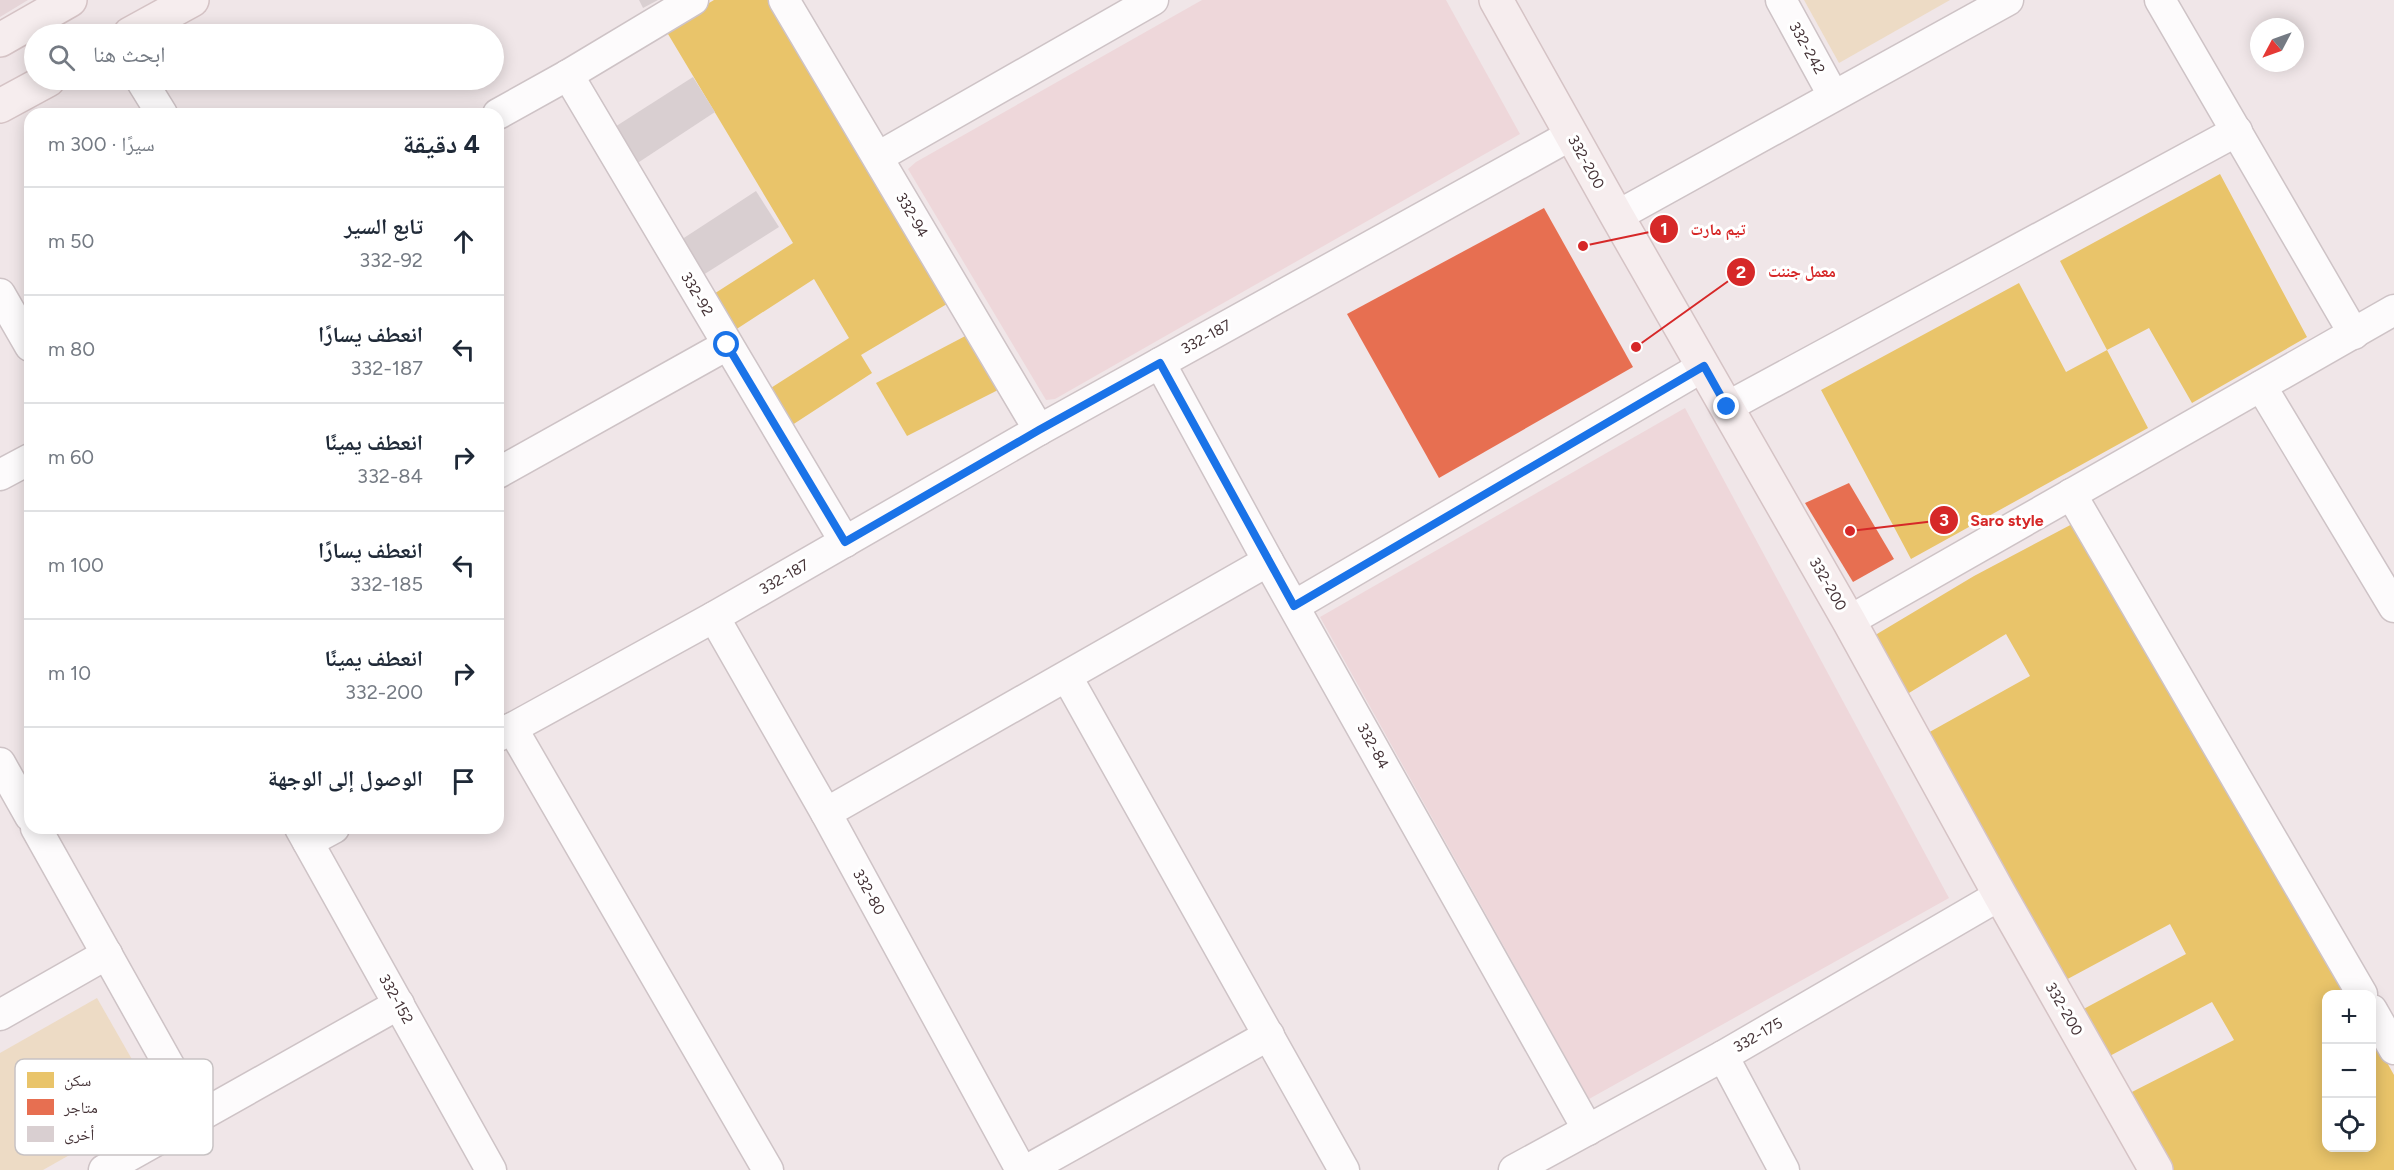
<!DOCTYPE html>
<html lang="ar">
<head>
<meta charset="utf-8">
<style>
	body { margin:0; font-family:Figtree,"Noto Naskh Arabic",sans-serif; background:#f2f2f3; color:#1f2937; direction:rtl }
	.controls { position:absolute; right:18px; bottom:18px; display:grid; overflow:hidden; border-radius:12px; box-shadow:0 3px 15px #0003 }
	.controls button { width:54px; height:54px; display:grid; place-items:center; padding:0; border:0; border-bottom:2px solid #e0e1e3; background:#fff; color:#1f2937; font:30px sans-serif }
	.compass { position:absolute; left:2250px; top:18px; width:54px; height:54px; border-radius:50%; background:#fff; box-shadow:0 3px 15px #0003; rotate:229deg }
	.stop { position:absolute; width:18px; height:18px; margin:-14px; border:4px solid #1a73e8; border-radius:50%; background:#fff }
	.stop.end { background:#1a73e8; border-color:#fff; box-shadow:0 2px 6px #0008 }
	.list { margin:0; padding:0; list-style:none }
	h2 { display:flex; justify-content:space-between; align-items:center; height:78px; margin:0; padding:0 24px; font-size:26px }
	h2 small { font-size:20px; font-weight:400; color:#747a83 }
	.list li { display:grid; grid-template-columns:39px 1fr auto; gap:18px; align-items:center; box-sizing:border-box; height:108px; padding:0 24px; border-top:2px solid #e0e1e3 }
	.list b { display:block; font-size:22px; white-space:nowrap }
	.list p { margin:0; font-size:20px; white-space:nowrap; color:#747a83 }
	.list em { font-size:20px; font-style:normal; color:#747a83 }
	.icon { flex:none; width:33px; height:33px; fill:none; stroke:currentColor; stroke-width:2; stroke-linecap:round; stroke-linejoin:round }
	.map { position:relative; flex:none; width:2394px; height:1170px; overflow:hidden; direction:ltr }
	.search { position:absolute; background:#fff; box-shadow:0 3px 15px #0003; left:24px; top:24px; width:480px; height:66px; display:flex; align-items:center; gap:15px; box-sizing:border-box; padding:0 21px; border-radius:33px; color:#747a83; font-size:22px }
	.panel { position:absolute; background:#fff; box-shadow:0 3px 15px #0003; left:24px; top:108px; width:480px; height:726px; border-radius:18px; direction:rtl }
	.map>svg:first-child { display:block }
</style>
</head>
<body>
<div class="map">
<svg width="2394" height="1170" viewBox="0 0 2394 1170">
	<rect width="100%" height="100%" fill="#f0e6e8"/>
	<path fill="#e6d5d8" d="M0,0H28L0,17Z"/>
	<g fill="#eed7da">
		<path d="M1202,0H1446L1520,134L1055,399L1046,400L908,169L916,162Z"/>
		<path d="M1685,408L1949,898L1589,1099L1320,617Z"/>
	</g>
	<g fill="#eddbc5">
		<path d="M1804,0H1950L1839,63Z"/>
		<path d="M97,998L158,1105L43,1170H0V1053Z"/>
	</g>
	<g fill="#e9c46a">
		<path d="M714,0H774L952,301L861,355L872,373L786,429L763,393L849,338L814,279L729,334L706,299L793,243L665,29Z"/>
		<path d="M2220,174L2307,337L2192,403L2149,328L2107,350L2060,261Z"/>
		<path d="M2019,283L2066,372L2107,350L2148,428L1911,559L1821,390Z"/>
		<path d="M971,333L1002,388L907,436L876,383Z"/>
		<path d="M2076,522L2347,994H2326V1148H2372V1036L2394,1075V1170H2165L2128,1094L2234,1040L2230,1033L2212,1002L2104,1059L2078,1012L2186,954L2170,924L2062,982L1926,734L2030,676L2006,634L1904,696L1872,637L1974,576Z"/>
	</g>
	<g fill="#e76f51">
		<path d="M1544,208L1633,367L1439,478L1347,314Z"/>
		<path d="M1849,483L1894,559L1853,582L1805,503Z"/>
	</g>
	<g fill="#d9cfd1">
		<path d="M639,0H658L643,8Z"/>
		<path d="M693,77L715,112L630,168L607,132Z"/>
		<path d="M756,191L779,227L692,282L670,247Z"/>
	</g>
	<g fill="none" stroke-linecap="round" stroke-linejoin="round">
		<g stroke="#cec3c6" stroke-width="33">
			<g id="street">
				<path d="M784,0L1039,430"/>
				<path d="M1781,0L1833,95"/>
				<path d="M2160,0L2354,334"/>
				<path d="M568,75L845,542"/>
				<path d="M141,80L162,114"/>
				<path d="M498,114L568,75L693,0"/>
				<path d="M878,157L1153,0"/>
				<path d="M1617,216L2008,0"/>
				<path d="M0,294L30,346"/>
				<path d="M1160,363L1268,561L1588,1130"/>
				<path d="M2261,386L2394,607"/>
				<path d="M1727,407L2237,131"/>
				<path d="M498,473L727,345"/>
				<path d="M0,475L30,459"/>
				<path d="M2071,494L2362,994"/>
				<path d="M1294,606L1704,366"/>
				<path d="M714,617L826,813L1021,1170"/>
				<path d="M1849,621L2394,310"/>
				<path d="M1067,677L1344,1170"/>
				<path d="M512,728L768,1170"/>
				<path d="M498,736L714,617L1039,430L1571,135"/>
				<path d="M0,763L30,816"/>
				<path d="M826,813L1268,561"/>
				<path d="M36,828L198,1117"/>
				<path d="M300,828L491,1170"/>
				<path d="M308,842L334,828"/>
				<path d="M2372,1010L2394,1049"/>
				<path d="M0,1015L107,954"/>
				<path d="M1723,1056L1784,1170"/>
				<path d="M104,1170L399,1004"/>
				<path d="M1027,1170L1269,1035"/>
				<path d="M1514,1170L1723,1056L2000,895"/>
			</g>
		</g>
		<g stroke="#d5c3c5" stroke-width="36">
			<g id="secondary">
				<path d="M1496,0L1617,216L1849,621L2000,895L2156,1170"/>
				<path d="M130,34L192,0"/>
				<path d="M0,40L70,0"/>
				<path d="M0,106L48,80"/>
			</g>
		</g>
		<use href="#street" stroke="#fdfbfc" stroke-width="30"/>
		<use href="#secondary" stroke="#f6edee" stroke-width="33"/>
	</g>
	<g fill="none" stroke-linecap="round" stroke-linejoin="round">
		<path stroke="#1a73e8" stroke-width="8" d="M727,345L845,542L1039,430L1160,363L1294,606L1704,366L1727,407"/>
	</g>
	<g text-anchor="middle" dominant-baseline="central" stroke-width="6" stroke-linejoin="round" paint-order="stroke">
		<g font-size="15" fill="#453337" stroke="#fff">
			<text transform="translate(1807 48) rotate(61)">332-242</text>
			<text transform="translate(1586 162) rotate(61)">332-200</text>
			<text transform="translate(912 215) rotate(60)">332-94</text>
			<text transform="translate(697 294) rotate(59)">332-92</text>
			<text transform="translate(1206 337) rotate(-29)">332-187</text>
			<text transform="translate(784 577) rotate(-30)">332-187</text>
			<text transform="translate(1828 584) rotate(60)">332-200</text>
			<text transform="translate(1373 746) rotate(61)">332-84</text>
			<text transform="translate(869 892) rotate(61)">332-80</text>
			<text transform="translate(396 999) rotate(61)">332-152</text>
			<text transform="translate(2064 1009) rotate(60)">332-200</text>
			<text transform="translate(1758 1035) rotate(-30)">332-175</text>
		</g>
	</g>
	<rect x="15" y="1059" width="198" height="96" rx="9" fill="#fff" stroke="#c7c2c3" stroke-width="1.5"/>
	<rect x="27" y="1072" width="27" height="16" fill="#e9c46a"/>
	<rect x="27" y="1099" width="27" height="16" fill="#e76f51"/>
	<rect x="27" y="1126" width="27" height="16" fill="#d9cfd1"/>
	<g font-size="16" fill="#453337">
		<text x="64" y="1086">سكن</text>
		<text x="64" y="1113">متاجر</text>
		<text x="64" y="1140">أخرى</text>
	</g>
	<path fill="none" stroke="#d62828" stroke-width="2" d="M1583 246L1664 229M1636 347L1741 272M1850 531L1944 520"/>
	<g fill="#d62828" stroke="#fff" stroke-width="2">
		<circle cx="1583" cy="246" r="6"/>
		<circle cx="1636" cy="347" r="6"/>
		<circle cx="1850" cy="531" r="6"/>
		<circle cx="1664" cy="229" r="15"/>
		<circle cx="1741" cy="272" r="15"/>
		<circle cx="1944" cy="520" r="15"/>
	</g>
	<g font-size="18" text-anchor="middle" font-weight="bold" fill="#fff">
		<text x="1664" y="235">1</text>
		<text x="1741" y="278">2</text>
		<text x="1944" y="526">3</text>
	</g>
	<g font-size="16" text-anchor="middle" font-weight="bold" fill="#d62828" stroke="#fff" stroke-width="6" stroke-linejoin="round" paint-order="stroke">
		<text x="1718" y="235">تيم مارت</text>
		<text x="1802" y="277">معمل جننت</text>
		<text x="2007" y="526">Saro style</text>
	</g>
</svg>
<div class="controls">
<button>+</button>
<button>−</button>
<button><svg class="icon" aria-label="locate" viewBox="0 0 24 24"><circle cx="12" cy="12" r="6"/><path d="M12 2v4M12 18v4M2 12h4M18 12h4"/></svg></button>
</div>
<svg class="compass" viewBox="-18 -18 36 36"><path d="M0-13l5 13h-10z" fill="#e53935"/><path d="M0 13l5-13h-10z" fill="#747a83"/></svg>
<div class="stop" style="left:727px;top:345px"></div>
<div class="stop end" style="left:1727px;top:407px"></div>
<div class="search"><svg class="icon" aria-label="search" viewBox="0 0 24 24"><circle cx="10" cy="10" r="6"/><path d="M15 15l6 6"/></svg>ابحث هنا</div>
<section class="panel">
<h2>4 دقيقة<small>سيرًا · 300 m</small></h2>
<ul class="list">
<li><svg class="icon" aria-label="ahead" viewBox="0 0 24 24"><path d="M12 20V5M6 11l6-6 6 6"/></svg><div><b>تابع السير</b><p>332-92</p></div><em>50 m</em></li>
<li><svg class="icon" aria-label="left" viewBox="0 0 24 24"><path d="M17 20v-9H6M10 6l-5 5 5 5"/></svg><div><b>انعطف يسارًا</b><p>332-187</p></div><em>80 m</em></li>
<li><svg class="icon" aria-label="right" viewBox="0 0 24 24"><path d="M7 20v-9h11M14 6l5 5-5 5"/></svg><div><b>انعطف يمينًا</b><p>332-84</p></div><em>60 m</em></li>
<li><svg class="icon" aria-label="left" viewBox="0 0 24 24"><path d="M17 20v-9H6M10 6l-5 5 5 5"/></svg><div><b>انعطف يسارًا</b><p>332-185</p></div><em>100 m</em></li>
<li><svg class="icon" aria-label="right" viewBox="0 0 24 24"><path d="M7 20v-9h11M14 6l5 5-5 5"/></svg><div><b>انعطف يمينًا</b><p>332-200</p></div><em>10 m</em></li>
<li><svg class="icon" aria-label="arrive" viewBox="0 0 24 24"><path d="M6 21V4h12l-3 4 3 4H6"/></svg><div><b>الوصول إلى الوجهة</b></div></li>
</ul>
</section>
</div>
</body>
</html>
